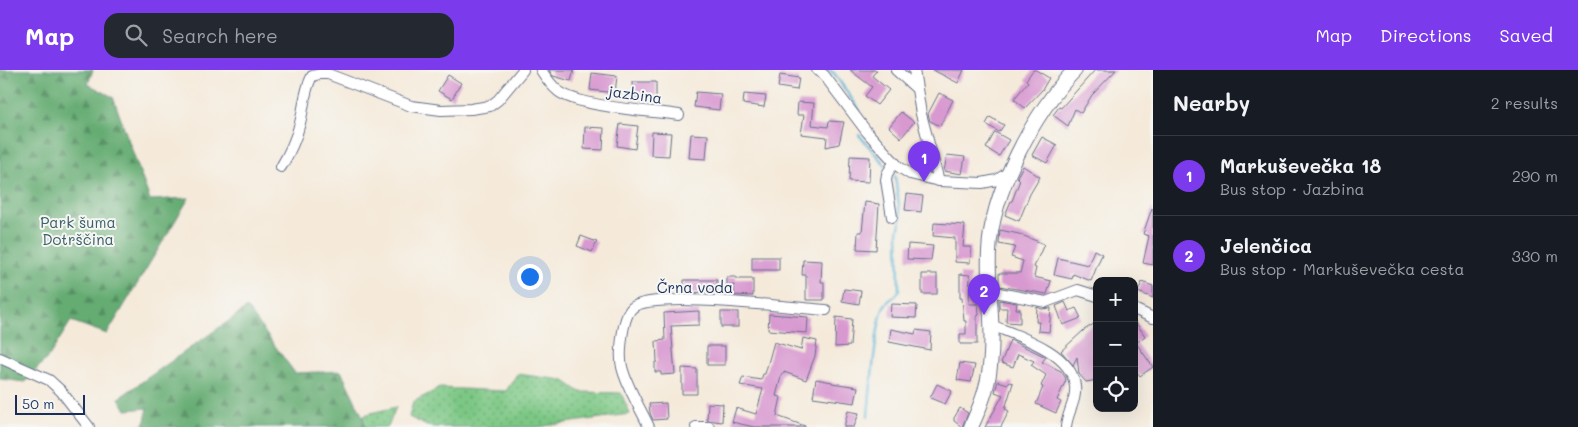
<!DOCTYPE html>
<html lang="en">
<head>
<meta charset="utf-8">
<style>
	body { margin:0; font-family:Mali,sans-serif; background:#242831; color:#f1f3f6 }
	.controls { position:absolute; right:15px; bottom:15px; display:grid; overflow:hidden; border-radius:10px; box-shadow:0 5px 20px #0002 }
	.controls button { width:45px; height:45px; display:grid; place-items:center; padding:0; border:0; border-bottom:1px solid #363941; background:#171b24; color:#f1f3f6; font:25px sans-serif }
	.scale { position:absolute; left:15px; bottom:12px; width:70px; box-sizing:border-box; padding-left:5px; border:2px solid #1b2f5e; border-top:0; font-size:14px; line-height:18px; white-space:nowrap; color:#1b2f5e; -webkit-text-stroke:4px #f6f6f2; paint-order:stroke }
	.you { position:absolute; left:529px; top:206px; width:18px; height:18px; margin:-12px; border:4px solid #fff; border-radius:50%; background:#1a73e8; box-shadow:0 0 0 8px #1a73e833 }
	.badge { display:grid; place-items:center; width:32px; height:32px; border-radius:50%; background:#7c3aed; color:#fff; font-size:16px; font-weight:700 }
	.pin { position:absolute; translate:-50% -41px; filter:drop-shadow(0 1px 2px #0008) }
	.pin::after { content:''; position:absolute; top:26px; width:18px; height:15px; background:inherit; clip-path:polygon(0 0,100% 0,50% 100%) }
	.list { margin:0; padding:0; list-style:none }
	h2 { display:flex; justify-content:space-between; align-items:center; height:65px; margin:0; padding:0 20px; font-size:21px }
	h2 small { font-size:16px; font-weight:400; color:#9ea1a6 }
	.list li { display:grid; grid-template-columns:32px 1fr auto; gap:15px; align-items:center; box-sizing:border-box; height:80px; padding:0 20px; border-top:1px solid #363941 }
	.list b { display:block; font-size:19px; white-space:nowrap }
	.list p { margin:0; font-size:16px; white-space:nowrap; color:#9ea1a6 }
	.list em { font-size:16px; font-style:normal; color:#9ea1a6 }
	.icon { flex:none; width:28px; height:28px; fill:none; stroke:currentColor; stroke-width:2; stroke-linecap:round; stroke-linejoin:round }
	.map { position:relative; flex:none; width:1153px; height:357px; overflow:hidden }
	header { display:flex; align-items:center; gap:30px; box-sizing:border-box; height:70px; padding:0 25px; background:#7c3aed; color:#fff }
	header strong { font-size:24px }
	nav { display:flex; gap:28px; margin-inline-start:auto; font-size:18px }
	.search { width:350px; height:45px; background:#242831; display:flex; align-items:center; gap:12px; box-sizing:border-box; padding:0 18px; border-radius:15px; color:#9ea1a6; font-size:19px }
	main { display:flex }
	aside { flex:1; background:#171b24 }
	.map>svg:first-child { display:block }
</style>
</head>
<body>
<header>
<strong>Map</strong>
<div class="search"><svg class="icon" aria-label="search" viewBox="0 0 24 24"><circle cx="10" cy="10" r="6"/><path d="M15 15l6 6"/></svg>Search here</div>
<nav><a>Map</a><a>Directions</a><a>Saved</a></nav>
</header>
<main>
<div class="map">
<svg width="1153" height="357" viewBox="0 0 1153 357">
	<defs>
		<pattern id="grass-dots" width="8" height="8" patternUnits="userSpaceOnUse" patternTransform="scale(1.25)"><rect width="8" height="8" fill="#7cc784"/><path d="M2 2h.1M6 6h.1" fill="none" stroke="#65a26f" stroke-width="1.8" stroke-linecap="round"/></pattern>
		<pattern id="forest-firs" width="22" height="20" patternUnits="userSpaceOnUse" patternTransform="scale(1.25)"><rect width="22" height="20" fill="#65ac72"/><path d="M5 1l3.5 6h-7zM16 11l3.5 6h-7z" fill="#528c61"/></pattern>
	</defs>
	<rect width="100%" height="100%" fill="#f6f6f2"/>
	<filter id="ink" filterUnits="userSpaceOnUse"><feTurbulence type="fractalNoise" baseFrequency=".02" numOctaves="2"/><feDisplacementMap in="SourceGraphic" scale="10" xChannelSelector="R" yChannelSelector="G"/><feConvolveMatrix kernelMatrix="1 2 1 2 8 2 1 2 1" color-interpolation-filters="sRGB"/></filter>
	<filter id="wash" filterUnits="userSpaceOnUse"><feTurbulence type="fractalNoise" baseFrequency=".0096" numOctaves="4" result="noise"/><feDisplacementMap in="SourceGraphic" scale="20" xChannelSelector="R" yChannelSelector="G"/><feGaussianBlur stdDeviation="1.12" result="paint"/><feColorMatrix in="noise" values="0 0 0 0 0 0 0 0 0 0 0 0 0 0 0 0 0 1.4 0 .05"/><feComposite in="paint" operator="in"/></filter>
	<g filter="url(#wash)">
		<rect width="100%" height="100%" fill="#f5eada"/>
		<g fill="url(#grass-dots)" stroke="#4c7b71">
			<path d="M517,304L563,310L580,322L621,323L630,344L537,357H436L427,356L409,347L413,332L440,318L506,321Z"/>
			<path d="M396,337L388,357H365L363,347L367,344Z"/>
		</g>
		<g fill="url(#forest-firs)" stroke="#406e68">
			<path d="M0,0H93L88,14L113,27L150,130L189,128L107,264L71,251L49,286L25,312L0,309Z"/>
			<path d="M247,238L295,303L341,301L363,347L365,357H134L144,355L148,338L126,340L119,328Z"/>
		</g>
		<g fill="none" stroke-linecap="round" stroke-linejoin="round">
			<g stroke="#5bb6d9" stroke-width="2.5">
				<path d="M829,0L834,3L860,41"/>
				<path d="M859,65L885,95"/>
				<path d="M868,346C870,326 876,247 885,235C889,229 896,227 899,221L898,161L901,150L895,106"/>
			</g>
		</g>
		<g id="blocks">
			<g fill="#d898d0">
				<path d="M549,0H574L571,11L553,6Z"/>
				<path d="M850,0H877L872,6L889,20L877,35L865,26L872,17Z"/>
				<path d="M933,0H964L958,13Z"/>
				<path d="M1033,0H1036L1049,8L1042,20L1025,38L1014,29L1028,12L1026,10Z"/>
				<path d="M1095,0H1116L1092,25L1081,43L1075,39L1068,56L1053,45L1059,37L1061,38Z"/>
				<path d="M592,3L617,6L615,23L590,20Z"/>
				<path d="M448,5L461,13L452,29L438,21Z"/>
				<path d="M780,5L799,8L797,20L778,17Z"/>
				<path d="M633,12H656V30H634Z"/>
				<path d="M696,22L721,24L719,40L694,37Z"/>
				<path d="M939,23L953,30L940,56L930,51L928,44Z"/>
				<path d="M744,24L766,26L764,37L743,34Z"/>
				<path d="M798,32L814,33L812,55L828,57L829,51L844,52L839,74L826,77L827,67L801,64L804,45H797Z"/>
				<path d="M901,42L914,52L901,68L889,57Z"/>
				<path d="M990,47L1004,55L999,62L986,54Z"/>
				<path d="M620,54L638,56L635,79L617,76Z"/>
				<path d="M585,57L604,58L603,80L584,79Z"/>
				<path d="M652,62L671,63L669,86L651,85Z"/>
				<path d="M995,62L1009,70L999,86L986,78Z"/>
				<path d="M691,64L708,65L706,89L689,88Z"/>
				<path d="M1042,67L1057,75L1047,93L1032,85Z"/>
				<path d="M947,85L965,87L962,104L944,101Z"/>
				<path d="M850,86L870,87L869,112L849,111Z"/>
				<path d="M1023,96L1040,107L1030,124L1019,151L1005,145L1011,131H1012L1020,110L1017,107Z"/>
				<path d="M907,124L923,126L921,142L905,140Z"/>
				<path d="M865,132L879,134L876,180L857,179L858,162H862Z"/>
				<path d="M1152,138L1153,139V195L1143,193L1149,166L1143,164Z"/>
				<path d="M934,153L965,155L963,177H971L970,193L955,192V168L933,166Z"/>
				<path d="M1000,160L1019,164L1044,174L1034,197L1036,198L1034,207L1051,211L1047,224L999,216V203H1020L1023,191L1011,187L1015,177L999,174Z"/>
				<path d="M581,166L597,172L592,182L577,176Z"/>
				<path d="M908,174L933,176L931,190L907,189Z"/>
				<path d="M1094,180L1102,184L1091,211L1073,204L1072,209L1054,205L1058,188L1088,195Z"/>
				<rect x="752" y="187" width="27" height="13"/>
				<path d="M803,190L822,191L821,212H824V230H806V205H802Z"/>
				<rect x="922" y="204" width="15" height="20"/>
				<path d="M960,204L970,205L969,234H978L979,245L977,246V274H960V264H966V251H964L962,228H960Z"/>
				<path d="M727,207H736V209H753V226L734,225V215L727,216Z"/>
				<path d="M684,210H717V222L684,223Z"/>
				<path d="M1142,212L1153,216V228L1138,222Z"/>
				<path d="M844,219L861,221L859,234L842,231Z"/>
				<path d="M999,230L1017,233L1016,239H1020V253L1006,252L1007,238H999Z"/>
				<path d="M1065,232L1069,241L1076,238L1081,248L1063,255L1056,236Z"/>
				<path d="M891,234L917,235L916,248L890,247Z"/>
				<path d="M1037,237L1042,239L1051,238L1049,262L1038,261L1039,252H1036Z"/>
				<path d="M699,241V255L671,256L675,304L661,305V302H655V292H657L656,271L665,270L664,243Z"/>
				<rect x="721" y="242" width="17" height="15"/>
				<path d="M769,244L808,247L807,263L768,260Z"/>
				<path d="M836,247L852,249L850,276L835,277Z"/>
				<path d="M1134,250L1145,266L1136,273L1153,297L1140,306L1134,298Z"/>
				<path d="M1097,252V310L1086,312L1079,304L1077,287L1073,295L1061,281L1084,260Z"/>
				<path d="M891,259L915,264L916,260L931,262L930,280L889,272Z"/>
				<path d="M803,268L817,271L815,286L806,310L784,302V304L782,303L776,326L781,327L777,346L805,356V357H754L732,352L736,338L756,344L763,319L740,315L743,307L761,310L763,304H765L774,272L801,280Z"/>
				<path d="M1010,270L1046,287L1042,292L1061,301L1065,307L1066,310L1057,330L1061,332L1056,343L1036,334L1043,317L1041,316L1046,305L1031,295L1034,291L1018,284L1013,297L1001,293Z"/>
				<rect x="707" y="276" width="18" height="19"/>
				<path d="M960,293L975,295L971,312L957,310Z"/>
				<path d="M682,298L697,299V324H682Z"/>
				<path d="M816,309L832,312V313L858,317L855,333L813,327Z"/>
				<path d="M998,311L1008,314L1010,312L1013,313L1005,339L1009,341L1001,357H985L1003,325L995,322Z"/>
				<path d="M937,314L952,321L945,334L930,328Z"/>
				<path d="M666,333L667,349L653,350L650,343L649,334Z"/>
				<path d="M708,333L723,334L722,352L707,350Z"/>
				<path d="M960,338L968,343L962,357L954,351V348Z"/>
				<path d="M848,341L859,343L854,357H844Z"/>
			</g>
		</g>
	</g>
	<g filter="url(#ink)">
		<use href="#blocks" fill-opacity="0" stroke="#677089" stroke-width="1"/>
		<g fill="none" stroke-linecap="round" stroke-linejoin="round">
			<g stroke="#677089" stroke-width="12">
				<g id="minor">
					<path d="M541,0C546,8 551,15 558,21C578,37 651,41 679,45"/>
					<path d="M817,0L824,5L867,62L899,97L910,104L939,111L982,113L997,110L1009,102"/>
					<path d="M896,0L917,19"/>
					<path d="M914,0L921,44L939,111"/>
					<path d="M281,97C289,84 296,69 300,53C304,38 304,21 312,6L320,4H328L411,36L441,40L471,39L490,36L498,30L523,0"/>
					<path d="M892,147L886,110L887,104L894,93"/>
					<path d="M989,221L1046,232L1078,220L1097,226"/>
					<path d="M1134,239L1153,248"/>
					<path d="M991,255C1018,266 1072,282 1075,316C1077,330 1067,343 1066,357"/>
					<path d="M0,288L49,310L61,321L89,357"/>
					<path d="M649,357C640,337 627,318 622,297C619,285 622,248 632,238C652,220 794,238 826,240"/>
					<path d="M696,357H709"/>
				</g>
			</g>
			<g stroke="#677089" stroke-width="16">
				<path id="major" d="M971,357C980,337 988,318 990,296C995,258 987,220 989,182C991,123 1034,42 1075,0"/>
			</g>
			<use href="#minor" stroke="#fff" stroke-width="10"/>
			<use href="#major" stroke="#fff" stroke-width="14"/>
		</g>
	</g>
	<g text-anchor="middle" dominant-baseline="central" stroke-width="4" stroke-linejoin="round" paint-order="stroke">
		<g font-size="15" fill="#1b2f5e" stroke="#f6f6f2">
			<text transform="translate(635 24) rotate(8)">jazbina</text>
			<text x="695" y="217">Črna voda</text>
		</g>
		<g font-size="15" fill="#385d69" stroke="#f6f6f2">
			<text x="78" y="152">Park šuma<tspan x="78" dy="17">Dotrščina</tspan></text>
		</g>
	</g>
</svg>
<div class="controls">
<button>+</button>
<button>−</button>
<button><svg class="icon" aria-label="locate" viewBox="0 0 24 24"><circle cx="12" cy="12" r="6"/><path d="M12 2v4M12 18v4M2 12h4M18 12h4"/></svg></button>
</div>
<div class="scale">50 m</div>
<div class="you"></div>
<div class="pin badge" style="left:924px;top:112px">1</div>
<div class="pin badge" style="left:984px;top:245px">2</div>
</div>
<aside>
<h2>Nearby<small>2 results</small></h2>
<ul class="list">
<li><span class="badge">1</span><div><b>Markuševečka 18</b><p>Bus stop · Jazbina</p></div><em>290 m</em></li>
<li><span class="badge">2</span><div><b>Jelenčica</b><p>Bus stop · Markuševečka cesta</p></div><em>330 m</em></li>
</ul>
</aside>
</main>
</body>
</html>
